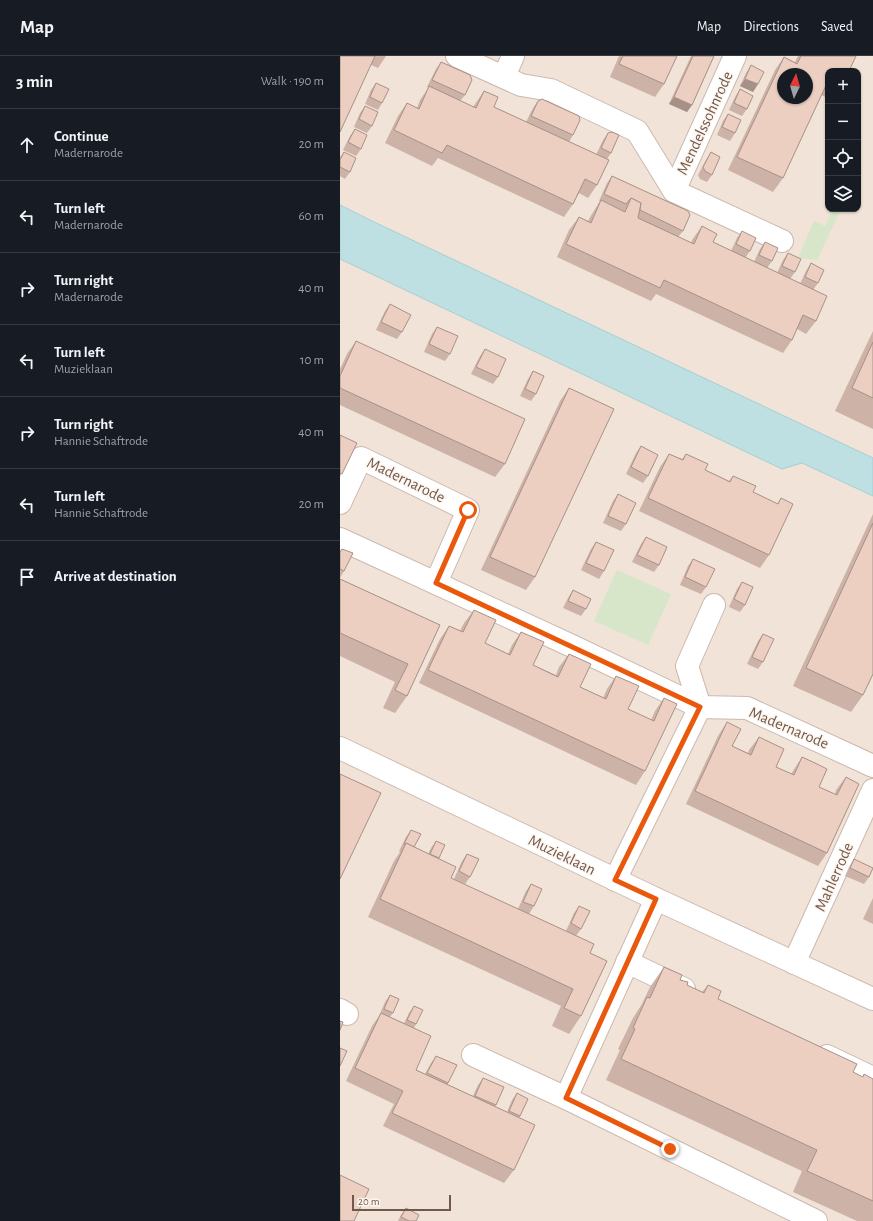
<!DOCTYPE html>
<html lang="en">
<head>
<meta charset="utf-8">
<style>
	body { margin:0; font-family:"Alegreya Sans",sans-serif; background:#20242c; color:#f1f3f6 }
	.controls { position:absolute; right:12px; top:12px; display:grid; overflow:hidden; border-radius:8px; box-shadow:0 1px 3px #0004 }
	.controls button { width:36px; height:36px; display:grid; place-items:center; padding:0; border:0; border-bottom:1px solid #363941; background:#171b24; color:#f1f3f6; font:20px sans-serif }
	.compass { position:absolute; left:437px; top:12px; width:36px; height:36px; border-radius:50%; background:#171b24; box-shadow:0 1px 3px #0004; rotate:5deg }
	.scale { position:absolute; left:12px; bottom:10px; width:99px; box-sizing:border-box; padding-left:4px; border:2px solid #71584f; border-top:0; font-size:11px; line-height:14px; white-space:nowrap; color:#71584f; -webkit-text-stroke:3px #fdf6ee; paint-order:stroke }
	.stop { position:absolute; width:12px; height:12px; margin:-9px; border:3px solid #ea580c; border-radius:50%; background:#fff }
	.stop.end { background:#ea580c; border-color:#fff; box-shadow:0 1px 4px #0008 }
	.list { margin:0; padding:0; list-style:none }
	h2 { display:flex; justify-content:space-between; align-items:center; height:52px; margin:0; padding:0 16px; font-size:17px }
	h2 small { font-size:13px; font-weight:400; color:#9ea1a6 }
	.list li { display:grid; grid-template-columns:26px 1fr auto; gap:12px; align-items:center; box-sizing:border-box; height:72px; padding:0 16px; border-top:1px solid #363941 }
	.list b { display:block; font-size:15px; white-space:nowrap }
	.list p { margin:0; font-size:13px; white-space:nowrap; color:#9ea1a6 }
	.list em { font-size:13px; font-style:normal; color:#9ea1a6 }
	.icon { flex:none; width:22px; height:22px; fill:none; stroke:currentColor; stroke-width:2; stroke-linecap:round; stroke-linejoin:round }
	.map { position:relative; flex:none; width:533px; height:1165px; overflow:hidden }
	header { display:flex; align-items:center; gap:24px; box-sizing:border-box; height:56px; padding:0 20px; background:#171b24; border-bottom:1px solid #363941 }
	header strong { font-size:19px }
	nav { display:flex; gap:22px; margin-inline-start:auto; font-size:14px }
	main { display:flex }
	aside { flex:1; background:#171b24 }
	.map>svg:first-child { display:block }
</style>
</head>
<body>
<header>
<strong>Map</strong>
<nav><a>Map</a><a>Directions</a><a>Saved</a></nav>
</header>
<main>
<aside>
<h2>3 min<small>Walk · 190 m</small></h2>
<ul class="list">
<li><svg class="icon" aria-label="ahead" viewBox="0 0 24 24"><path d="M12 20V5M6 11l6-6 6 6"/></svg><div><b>Continue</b><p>Madernarode</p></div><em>20 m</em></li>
<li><svg class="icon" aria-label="left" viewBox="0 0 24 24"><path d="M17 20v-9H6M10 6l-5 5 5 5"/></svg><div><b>Turn left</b><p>Madernarode</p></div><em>60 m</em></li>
<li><svg class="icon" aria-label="right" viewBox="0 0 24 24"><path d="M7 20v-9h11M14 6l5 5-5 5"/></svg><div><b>Turn right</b><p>Madernarode</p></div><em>40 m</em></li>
<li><svg class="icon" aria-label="left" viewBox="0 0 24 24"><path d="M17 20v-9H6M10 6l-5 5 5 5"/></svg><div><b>Turn left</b><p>Muzieklaan</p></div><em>10 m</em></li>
<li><svg class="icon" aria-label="right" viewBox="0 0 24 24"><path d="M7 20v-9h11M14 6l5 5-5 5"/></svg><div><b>Turn right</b><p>Hannie Schaftrode</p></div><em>40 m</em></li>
<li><svg class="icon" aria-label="left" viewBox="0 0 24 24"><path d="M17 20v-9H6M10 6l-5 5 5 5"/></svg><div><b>Turn left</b><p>Hannie Schaftrode</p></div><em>20 m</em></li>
<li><svg class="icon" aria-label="arrive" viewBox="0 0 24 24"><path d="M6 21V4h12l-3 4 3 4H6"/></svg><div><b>Arrive at destination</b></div></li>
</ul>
</aside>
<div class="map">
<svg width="533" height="1165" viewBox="0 0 533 1165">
	<rect width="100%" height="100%" fill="#faf1e8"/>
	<path fill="#f1e3d7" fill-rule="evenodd" d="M0,0H533V1165H0ZM488,15H518V153H488ZM443,18H467V42H443Z"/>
	<g fill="#d7e6c8">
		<path d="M493,153H501L477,204L458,202L474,165L485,170Z"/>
		<path d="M277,514L331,538L308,589L254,565Z"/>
	</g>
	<path fill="#bee0e2" stroke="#a6cfd2" d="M0,149L32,165L533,402V440L462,407L442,413L0,203Z"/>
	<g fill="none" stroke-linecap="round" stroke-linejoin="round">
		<g stroke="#cbb9af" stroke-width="24">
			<g id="street">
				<path d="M117,0L181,29L211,34L297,75L334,135L442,185"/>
				<path d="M164,21L173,0"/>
				<path d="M334,135L395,0"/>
				<path d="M0,447L21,402L128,454L96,527"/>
				<path d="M0,483L232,590L360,651L407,652L533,710"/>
				<path d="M275,824L360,651L347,610L374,549"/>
				<path d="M287,906L344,933"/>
				<path d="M454,907L533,734"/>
				<path d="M0,954L7,958"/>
				<path d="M133,999L226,1042L476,1165"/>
				<path d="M487,1000L533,1022"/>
				<path d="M226,1042L316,843"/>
			</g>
		</g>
		<g stroke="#cfbbb0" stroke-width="24">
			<path id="secondary" d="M0,692L316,843L533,943"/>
		</g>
		<use href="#street" stroke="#fff" stroke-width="22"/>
		<use href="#secondary" stroke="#fff" stroke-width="22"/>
	</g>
	<g fill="#ccb2a7">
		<path d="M0,0H46L38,12L31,9Z"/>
		<path d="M279,0H337L324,28L315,41L270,21Z"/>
		<path d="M351,0H374L352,49L347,56L329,48Z"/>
		<path d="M458,0H516L488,15V42L481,39L443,122L433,136L388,114L435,14L444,1L455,6Z"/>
		<path d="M101,6L125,39L120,45L133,51L135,48L144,35L154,51L186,66L193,52L198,45L233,79L229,86L256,99L263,84L268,77L271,97L267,103L257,129L248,142L239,137L233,148L224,161L98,102L92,110L45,87L58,60L67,47L77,52L80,44L89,31H87L96,13Z"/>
		<path d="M411,9L418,28L413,36L400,30L406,17Z"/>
		<path d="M36,27L42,47L38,54L25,48L31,34Z"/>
		<path d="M400,33L407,53L402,60L389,54L395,41Z"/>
		<path d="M25,50L32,70L27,77L14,71L20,57Z"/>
		<path d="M388,58L395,77L390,85L377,79L383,65Z"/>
		<path d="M15,73L21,93L16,100L3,94L10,80Z"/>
		<path d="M4,96L10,116L5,123L0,120V101Z"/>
		<path d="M371,96L372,119L367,126L360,123L358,119L366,104Z"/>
		<path d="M272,120L343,175L338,181L351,187L352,184L362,170L373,186L391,195L397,182L402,175L410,195L405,202L414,206L420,193L425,186L432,205L427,212L437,217L443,204L448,197L455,216L450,223L460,228L466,215L471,207L478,227L473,234L476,265L466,278L457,273L452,284L443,297L316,238L311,245L217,201L229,174L239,161L248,165L252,158L260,145H259L267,127Z"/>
		<path d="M50,248L62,276L57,283L36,274L45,255Z"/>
		<path d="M97,271L110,298L105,305L84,296L92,278Z"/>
		<path d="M533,275V373L495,355Z"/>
		<path d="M16,285L165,408L155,421L0,349V313L7,298Z"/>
		<path d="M145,293L158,321L153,328L131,318L140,300Z"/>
		<path d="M193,315L196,338L191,345L180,340L188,323Z"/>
		<path d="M229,332L195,521L186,534L141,514L220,345Z"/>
		<path d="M301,390L308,420L303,427L286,418L296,397Z"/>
		<path d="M329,398L342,403L346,398L365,414L389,425L393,420L413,436L437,448L441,442L429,499L420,512L299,455L320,411Z"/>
		<path d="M278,438L286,468L281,475L263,467L273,445Z"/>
		<path d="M533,458V618L523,639L511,656L453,630Z"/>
		<path d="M306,481L319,509L314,516L292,506L301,488Z"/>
		<path d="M256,486L264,515L259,523L241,514L251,493Z"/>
		<path d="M2,493L4,515L0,522V495Z"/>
		<path d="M353,503L366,531L361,538L340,529L348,510Z"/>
		<path d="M0,523L100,569L67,640L55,657L43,652L55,626L0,600Z"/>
		<path d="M402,526L405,549L400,556L389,551L397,533Z"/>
		<path d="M233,534L246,553L241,560L223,552L228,542Z"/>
		<path d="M134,554L145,587L168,598L172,589L181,576L193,609L216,619L219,611L229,598L240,631L263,642L267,633L276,620L288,653L311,664L315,655L324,642L305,715L296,729L79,627L100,583L109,570L120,575L124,567Z"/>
		<path d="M423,578V606L418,613L407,608L418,585Z"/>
		<path d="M387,666L392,690L408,697L409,694L419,681L436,711L451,718L453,715L462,701L479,731L495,738L496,734L506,721L487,797L478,810L346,748L378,680Z"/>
		<path d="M71,774L74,791L88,798L91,792L96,785L99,802L111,822L250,897L241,960L229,978L212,970L221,950L28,861L54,805L60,796L59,795L66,781Z"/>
		<path d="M127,798L130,821L125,828L114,823L122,805Z"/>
		<path d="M514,803L529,821L524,828L505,820L509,811Z"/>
		<path d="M191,828L194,850L189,858L178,853L186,835Z"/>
		<path d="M533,842V868L523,863Z"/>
		<path d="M239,850L241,873L236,880L226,875L234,857Z"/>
		<path d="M324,911L347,929L362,936L368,929L378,943L513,1016L523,1021L533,1023V1165H517L453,1136L462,1115L266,1024L280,994L278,993L293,962L302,948L310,931Z"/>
		<path d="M50,939L53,957L50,961L64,967L69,957L74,950L76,968L74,972L76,1014L85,1018L91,1007L96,1000L108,1027V1029L133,1040L138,1029L143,1022L156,1049L155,1051L167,1056L172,1044L177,1037L180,1060L179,1062L174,1114L164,1127L43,1070L54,1048L6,1025L32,970L39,960L45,946Z"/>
		<path d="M66,1152L76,1165H58L61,1159Z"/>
	</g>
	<g fill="#a69188">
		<path d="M405,23L418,28L413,36L400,30Z"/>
		<path d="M334,41L352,49L347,56L329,48Z"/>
	</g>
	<g fill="#edcfc2" stroke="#a69188" fill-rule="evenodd">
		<path d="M0,0H35L0,76Z"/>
		<path d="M283,0H337L324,28L279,8Z"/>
		<path d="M353,0H374L352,49L334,41Z"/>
		<path d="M461,0H516L509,15H488V25L443,122L397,101L444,1L457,8ZM443,18H467V42H443Z"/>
		<path d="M101,6L130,19L132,24L125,39L92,24Z"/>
		<path d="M411,9L424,16L418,28L405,23Z"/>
		<path d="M36,27L49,33L42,47L30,41Z"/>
		<path d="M89,30L136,52L144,35L158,41L154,51L269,104L257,129L245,123L233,148L107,89L102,97L54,74L67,47L79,53Z"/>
		<path d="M400,33L413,40L407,53L394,47Z"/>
		<path d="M202,43L239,60L240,64L233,79L191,60L198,45Z"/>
		<path d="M25,50L38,56L32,70L19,63Z"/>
		<path d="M388,58L401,64L395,77L382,71Z"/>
		<path d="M15,73L27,79L21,93L8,86Z"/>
		<path d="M272,76L279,79L271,97L261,92L268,77Z"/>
		<path d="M4,96L16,102L10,116L0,111V104Z"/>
		<path d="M371,96L380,101L372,119L365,115L363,111Z"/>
		<path d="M272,120L348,155L350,159L343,175L300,154L301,147L291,142L286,148L264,138Z"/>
		<path d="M291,142L301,147L298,162L354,188L362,170L377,178L373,186L487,240L476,265L463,259L452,284L324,224L320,232L226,188L239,161L251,167L261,144L285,156Z"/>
		<path d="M402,175L416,182L410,195L396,188Z"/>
		<path d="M425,186L438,192L432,205L419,199Z"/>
		<path d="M448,197L461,203L455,216L442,210Z"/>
		<path d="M471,207L484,214L478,227L465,221Z"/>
		<path d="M50,248L71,259L62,276L41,266Z"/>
		<path d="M97,271L118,280L110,298L89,288Z"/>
		<path d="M16,285L185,363L165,408L0,332V320Z"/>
		<path d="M533,286V342L512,332Z"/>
		<path d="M145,293L166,303L158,321L136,311Z"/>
		<path d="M193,315L204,320L196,338L185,333Z"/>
		<path d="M229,332L274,353L195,521L150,501Z"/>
		<path d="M0,379L17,387L2,418L0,417Z"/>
		<path d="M301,390L318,399L308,420L291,411Z"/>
		<path d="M329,398L343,404L346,398L368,408L365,414L378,420L390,426L393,420L416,430L413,436L438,448L441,442L453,448L429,499L308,442Z"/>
		<path d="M278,438L296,447L286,468L268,460Z"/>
		<path d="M533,467V618L523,639L466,612Z"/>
		<path d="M306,481L327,491L319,509L297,499Z"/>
		<path d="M256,486L274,494L264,515L246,507Z"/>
		<path d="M2,493L13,497L4,515L0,513V496Z"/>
		<path d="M353,503L375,513L366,531L345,521Z"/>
		<path d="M0,523L100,569L67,640L55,634L68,608L0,577Z"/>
		<path d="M402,526L413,531L405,549L394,543Z"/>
		<path d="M233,534L251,543L246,553L228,545Z"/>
		<path d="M134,554L156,564L145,587L170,599L181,576L204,586L193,609L218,621L229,598L251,608L240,631L266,643L276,620L299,630L288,653L314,665L324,642L337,648L305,715L88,614L109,570L123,576Z"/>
		<path d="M423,578L434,583L423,606L412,601Z"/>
		<path d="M387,666L401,673L392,690L411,699L419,681L444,693L436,711L454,719L462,701L475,707L487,713L479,731L497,739L506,721L519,728L487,797L355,735Z"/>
		<path d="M0,718L41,737L0,823Z"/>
		<path d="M71,774L81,778L74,791L66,787L65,789L64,788Z"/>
		<path d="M96,785L105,789L99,802L90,798Z"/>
		<path d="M66,787L116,811L111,822L254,888L250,897L267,905L241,960L224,952L233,933L40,843Z"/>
		<path d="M127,798L139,803L130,821L119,815Z"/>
		<path d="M514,803L533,812L529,821L510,812Z"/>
		<path d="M191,828L202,833L194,850L183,846Z"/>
		<path d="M239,850L250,855L241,873L231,867Z"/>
		<path d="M324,911L342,919L340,924L348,926L347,929L364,937L368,929L381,935L378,943L517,1008L513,1016L523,1021L524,1018L533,1023V1145L467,1115L477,1094L281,1003L295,973L293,972L307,941L310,942Z"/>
		<path d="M50,939L59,943L53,957L44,953Z"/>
		<path d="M74,950L83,954L76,968L67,964Z"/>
		<path d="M41,957L91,980L76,1014L195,1069L174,1114L52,1057L63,1035L15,1012Z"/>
		<path d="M0,965L3,966L0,974Z"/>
		<path d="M0,992L7,995L0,1010Z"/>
		<path d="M96,1000L117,1009L108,1027L87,1017Z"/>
		<path d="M143,1022L164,1031L156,1049L135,1040Z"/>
		<path d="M177,1037L188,1043L180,1060L169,1055Z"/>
		<path d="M0,1119L29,1133L14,1165H0Z"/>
		<path d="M66,1152L79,1159L76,1165H69L61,1161Z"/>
	</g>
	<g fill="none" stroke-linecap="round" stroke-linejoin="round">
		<path stroke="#ea580c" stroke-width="5" d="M128,454L96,527L360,651L275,824L316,843L226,1042L330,1093"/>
	</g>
	<g text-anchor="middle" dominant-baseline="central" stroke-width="3" stroke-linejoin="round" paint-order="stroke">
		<g font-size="16" fill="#71584f" stroke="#fdf6ee">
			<text transform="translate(365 67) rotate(-65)">Mendelssohnrode</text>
			<text transform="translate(66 424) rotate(26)">Madernarode</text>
			<text transform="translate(449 672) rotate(23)">Madernarode</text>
			<text transform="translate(222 799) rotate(26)">Muzieklaan</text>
			<text transform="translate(494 821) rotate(-66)">Mahlerrode</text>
		</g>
	</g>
</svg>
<div class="controls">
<button>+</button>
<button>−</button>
<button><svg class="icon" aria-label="locate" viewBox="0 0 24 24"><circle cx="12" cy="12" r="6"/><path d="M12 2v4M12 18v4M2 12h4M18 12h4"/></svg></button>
<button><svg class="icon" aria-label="layers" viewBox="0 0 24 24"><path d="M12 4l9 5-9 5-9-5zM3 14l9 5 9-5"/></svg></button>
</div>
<svg class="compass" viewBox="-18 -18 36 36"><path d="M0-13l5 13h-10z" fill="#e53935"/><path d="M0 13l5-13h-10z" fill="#9ea1a6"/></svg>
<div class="scale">20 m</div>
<div class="stop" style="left:128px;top:454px"></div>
<div class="stop end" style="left:330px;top:1093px"></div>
</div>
</main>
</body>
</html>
